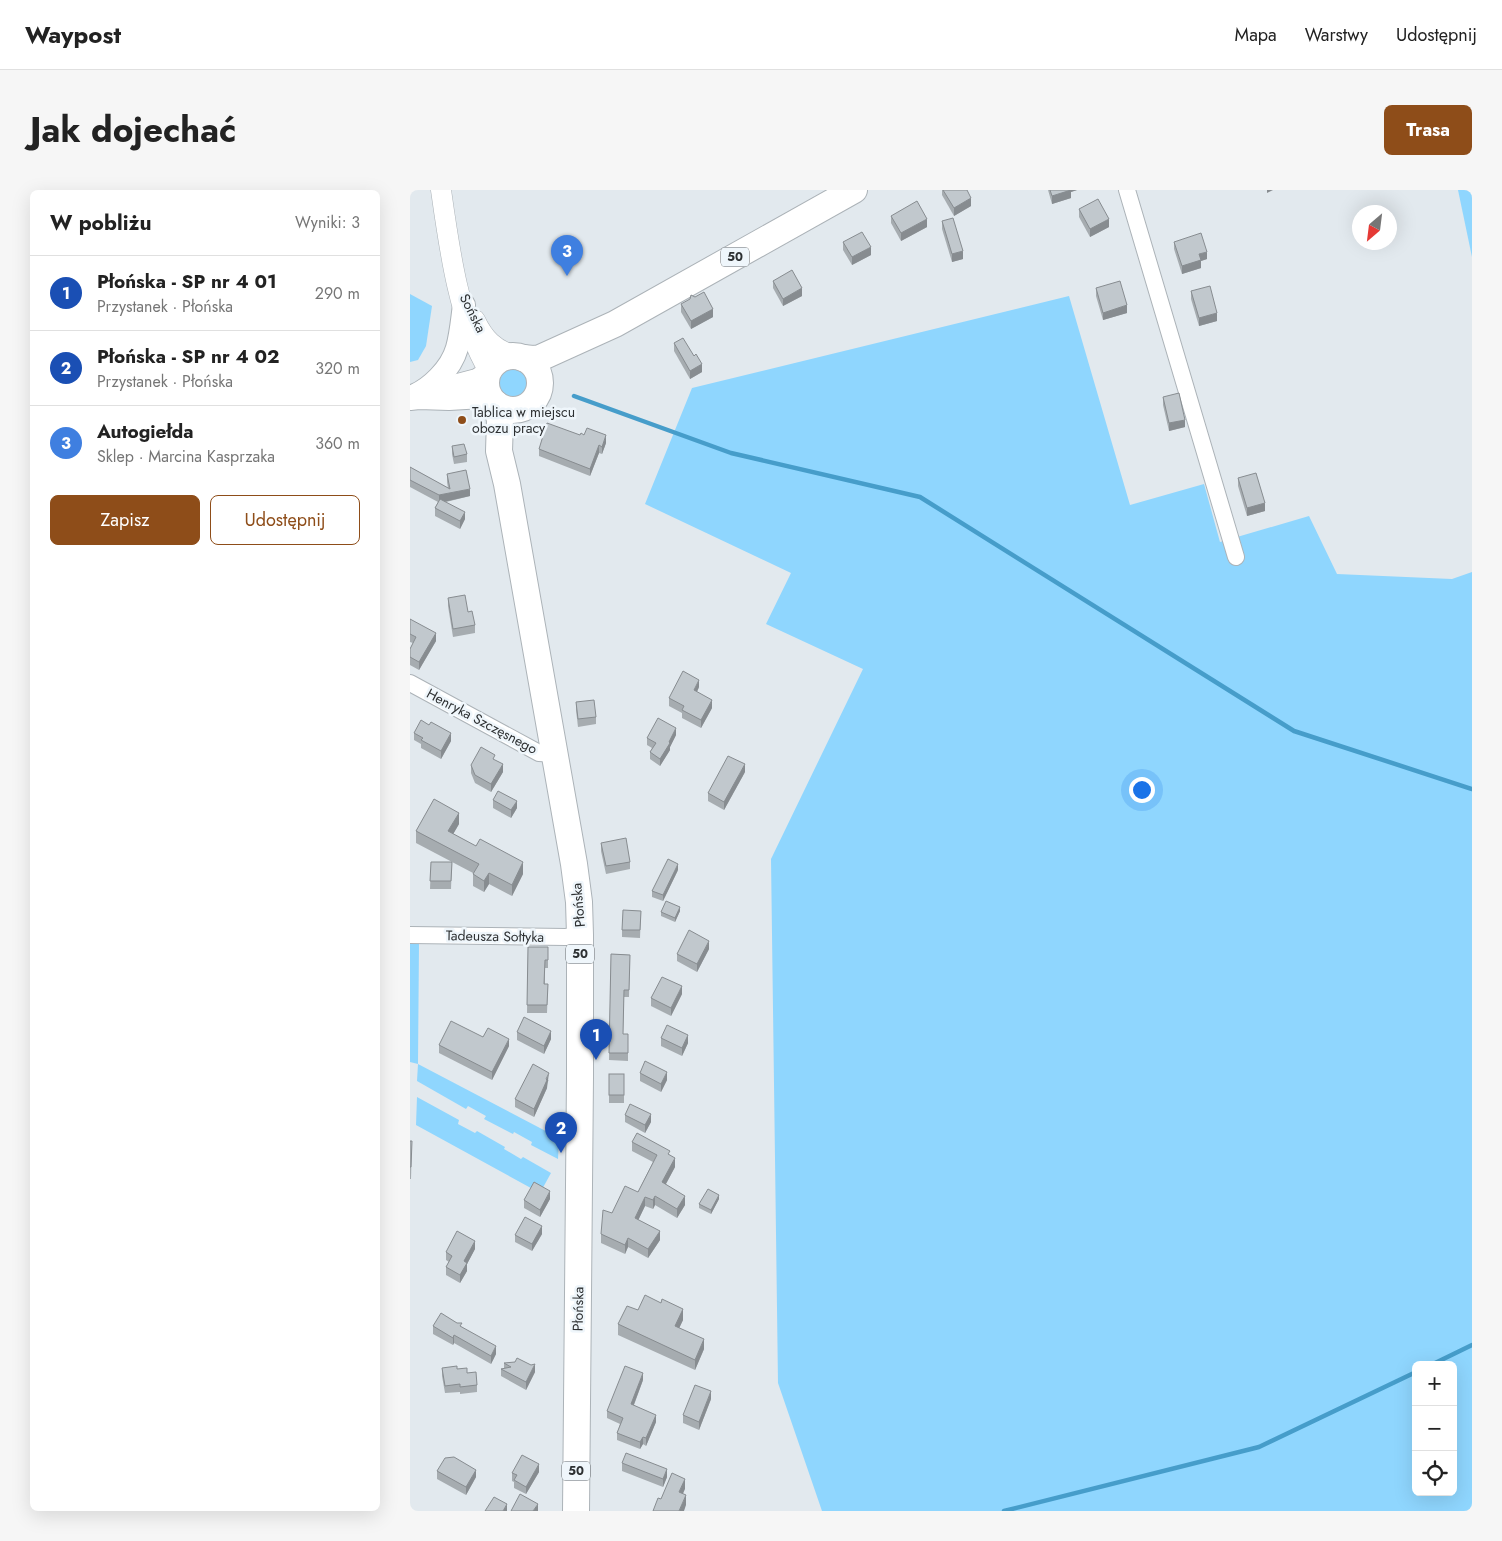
<!DOCTYPE html>
<html lang="pl">
<head>
<meta charset="utf-8">
<style>
	body { margin:0; font-family:Jost,sans-serif; background:#f6f6f6; color:#222 }
	.controls { position:absolute; right:15px; bottom:15px; display:grid; overflow:hidden; border-radius:8px; box-shadow:0 5px 20px #0002 }
	.controls button { width:45px; height:45px; display:grid; place-items:center; padding:0; border:0; border-bottom:1px solid #e0e0e0; background:#fff; color:#222; font:25px sans-serif }
	.compass { position:absolute; left:942px; top:15px; width:45px; height:45px; border-radius:50%; background:#fff; box-shadow:0 5px 20px #0002; rotate:208deg }
	.you { position:absolute; left:731px; top:599px; width:18px; height:18px; margin:-12px; border:4px solid #fff; border-radius:50%; background:#1a73e8; box-shadow:0 0 0 8px #1a73e833 }
	.badge { display:grid; place-items:center; width:32px; height:32px; border-radius:50%; background:#8e4d19; color:#fff; font-size:16px; font-weight:700 }
	.pin { position:absolute; translate:-50% -41px; filter:drop-shadow(0 1px 2px #0008) }
	.pin::after { content:''; position:absolute; top:26px; width:18px; height:15px; background:inherit; clip-path:polygon(0 0,100% 0,50% 100%) }
	.list { margin:0; padding:0; list-style:none }
	h2 { display:flex; justify-content:space-between; align-items:center; height:65px; margin:0; padding:0 20px; font-size:21px }
	h2 small { font-size:16px; font-weight:400; color:#767676 }
	.list li { display:grid; grid-template-columns:32px 1fr auto; gap:15px; align-items:center; box-sizing:border-box; height:75px; padding:0 20px; border-top:1px solid #e0e0e0 }
	.list b { display:block; font-size:19px; white-space:nowrap }
	.list p { margin:0; font-size:16px; white-space:nowrap; color:#767676 }
	.list em { font-size:16px; font-style:normal; color:#767676 }
	.actions { display:flex; gap:10px; padding:15px 20px }
	.actions a { flex:1; padding:11px 0; border:1px solid #8e4d19; border-radius:8px; text-align:center; font-size:18px; color:#8e4d19 }
	.actions .main { background:#8e4d19; color:#fff }
	.icon { flex:none; width:28px; height:28px; fill:none; stroke:currentColor; stroke-width:2; stroke-linecap:round; stroke-linejoin:round }
	.map { position:relative; flex:none; width:1062px; height:1321px; overflow:hidden; border-radius:8px }
	header { display:flex; align-items:center; gap:30px; box-sizing:border-box; height:70px; padding:0 25px; background:#fff; border-bottom:1px solid #e0e0e0 }
	header strong { font-size:24px }
	nav { display:flex; gap:28px; margin-inline-start:auto; font-size:18px }
	.intro { display:flex; align-items:center; justify-content:space-between; box-sizing:border-box; height:120px; padding:0 30px }
	h1 { margin:0; font-size:35px }
	.button { padding:12px 22px; border-radius:8px; background:#8e4d19; color:#fff; font-size:18px; font-weight:700 }
	main { display:flex; gap:30px; padding:0 30px }
	aside { flex:1; background:#fff; border-radius:8px; box-shadow:0 5px 20px #0002 }
	.map>svg:first-child { display:block }
</style>
</head>
<body>
<header>
<strong>Waypost</strong>
<nav><a>Mapa</a><a>Warstwy</a><a>Udostępnij</a></nav>
</header>
<div class="intro"><h1>Jak dojechać</h1><a class="button">Trasa</a></div>
<main>
<aside>
<h2>W pobliżu<small>Wyniki: 3</small></h2>
<ul class="list">
<li><span class="badge" style="background:#1a4fb4">1</span><div><b>Płońska - SP nr 4 01</b><p>Przystanek · Płońska</p></div><em>290 m</em></li>
<li><span class="badge" style="background:#1a4fb4">2</span><div><b>Płońska - SP nr 4 02</b><p>Przystanek · Płońska</p></div><em>320 m</em></li>
<li><span class="badge" style="background:#3f7fe0">3</span><div><b>Autogiełda</b><p>Sklep · Marcina Kasprzaka</p></div><em>360 m</em></li>
</ul>
<div class="actions"><a class="main">Zapisz</a><a>Udostępnij</a></div>
</aside>
<div class="map">
<svg width="1062" height="1321" viewBox="0 0 1062 1321">
	<rect width="100%" height="100%" fill="#e2e9ee"/>
	<g fill="#8fd6fe" fill-rule="evenodd">
		<path d="M1048,0H1062V67Z"/>
		<path d="M0,104L22,116L16,156L8,170L0,172Z"/>
		<path d="M659,106L720,315L794,294L810,352L899,326L927,384L1042,389L1062,382V1321H412L368,1193L361,669L453,479L356,434L381,383L235,314L282,198ZM1006,1175H1043V1302H1006Z"/>
		<circle cx="103" cy="193" r="16"/>
		<path d="M0,753H9L8,874L149,948L148,969L121,955L122,952L104,942L103,944L74,929L76,926L58,916L56,919L7,891L8,874L0,872Z"/>
		<path d="M7,907L49,930L48,934L65,943L67,941L95,957L94,959L111,969L113,967L141,983L130,1003L6,935Z"/>
	</g>
	<g fill="none" stroke-linecap="round" stroke-linejoin="round">
		<g stroke="#469dca" stroke-width="4.5">
			<path d="M164,206L321,263L510,307L884,541L1062,599"/>
			<path d="M1021,1175L1062,1155"/>
			<path d="M594,1321L849,1257L1006,1182"/>
		</g>
		<g stroke="#acb3b8" stroke-width="18">
			<g id="minor">
				<path d="M717,0L826,367"/>
				<path d="M0,493L129,563L145,564"/>
				<path d="M0,745L156,747L170,745"/>
			</g>
		</g>
		<g stroke="#acb3b8" stroke-width="21">
			<g id="tertiary">
				<path d="M31,0C39,57 49,132 79,181"/>
				<path d="M65,130C74,149 84,159 104,166"/>
			</g>
		</g>
		<g stroke="#acb3b8" stroke-width="24">
			<g id="secondary">
				<path d="M33,199L67,190L78,183"/>
				<path d="M0,207C20,200 41,179 47,158C51,144 52,129 54,115"/>
				<path d="M0,209L9,208L39,209L72,207L83,211"/>
			</g>
		</g>
		<g stroke="#acb3b8" stroke-width="28">
			<g id="primary">
				<circle cx="103" cy="193" r="27"/>
				<path d="M113,168L123,169L130,168L205,134L444,0"/>
				<path d="M86,214L90,230L89,261L97,294L164,674L169,712L170,745V887L166,1321"/>
			</g>
		</g>
		<use href="#minor" stroke="#fff" stroke-width="16"/>
		<use href="#tertiary" stroke="#fff" stroke-width="20"/>
		<use href="#secondary" stroke="#fff" stroke-width="22"/>
		<use href="#primary" stroke="#fff" stroke-width="26"/>
	</g>
	<g fill="#a6acb0">
		<path d="M532,0H557L561,16L544,26L532,5Z"/>
		<path d="M638,0H667L661,2V8L642,14Z"/>
		<path d="M669,19L699,37L680,47L669,27Z"/>
		<path d="M481,26L517,37L491,51L481,33Z"/>
		<path d="M532,31L553,69L542,72L532,39Z"/>
		<path d="M433,52L461,65L442,75L433,60Z"/>
		<path d="M764,52L797,69L791,71V78L772,84L764,59Z"/>
		<path d="M363,91L392,106L373,116L363,98Z"/>
		<path d="M686,98L717,123L693,130L686,106Z"/>
		<path d="M781,101L807,131L789,136L781,109Z"/>
		<path d="M271,114L303,127L281,139L271,122Z"/>
		<path d="M264,153L292,182L280,189L264,161Z"/>
		<path d="M753,207L775,237L759,241L753,215Z"/>
		<path d="M170,245L196,253L192,264L189,263L180,286L129,266V259Z"/>
		<path d="M42,256L57,264V272L44,274L42,264Z"/>
		<path d="M0,277L38,298L37,292V284L60,306L36,312L55,329L50,339L25,326V318L28,312L0,297Z"/>
		<path d="M828,288L855,321L837,326L828,296Z"/>
		<path d="M38,408L58,422L65,435V443L43,447L38,416Z"/>
		<path d="M0,429L26,451L9,480L0,475V459L3,453L0,452Z"/>
		<path d="M289,497L287,502L302,518L291,538L272,528V523L259,516V508Z"/>
		<path d="M166,512L186,527V534L168,537L166,520Z"/>
		<path d="M19,535L41,551L31,569L11,558V554L4,550V543Z"/>
		<path d="M266,545L260,557V560L250,576L240,569V562L242,558L237,555V548Z"/>
		<path d="M61,575L93,582L81,602L65,593L61,583Z"/>
		<path d="M335,582L314,620L298,611V603Z"/>
		<path d="M83,610L107,618L101,628L83,618Z"/>
		<path d="M49,634L43,644L113,684L102,706L79,694L74,702L63,696V683L6,653V641Z"/>
		<path d="M191,653L220,672V679L196,684L191,661Z"/>
		<path d="M21,672H42L41,699H20Z"/>
		<path d="M268,680L253,711L242,707V701Z"/>
		<path d="M231,721L230,748L212,747V740Z"/>
		<path d="M270,721L265,732L251,726V722Z"/>
		<path d="M118,757H138V778H135V794H138L137,823H117Z"/>
		<path d="M299,759L287,782L267,771V764Z"/>
		<path d="M201,764L220,765L219,807H214L213,844H218V871L199,870Z"/>
		<path d="M272,804L261,826L241,816V808Z"/>
		<path d="M107,842L141,849L134,864L107,850Z"/>
		<path d="M73,847L99,856L82,890L29,863V855Z"/>
		<path d="M251,848L278,853L272,866L251,856Z"/>
		<path d="M230,883L257,890L251,902L230,891Z"/>
		<rect x="199" y="884" width="15" height="29"/>
		<path d="M139,890L137,893V898L124,927L105,917V909Z"/>
		<path d="M215,925L241,932L235,943L215,932Z"/>
		<path d="M0,951H2L1,989H0Z"/>
		<path d="M222,952L260,965L265,977L256,994L275,1015L267,1028L245,1015L243,1019L235,1016L228,1030L250,1050L238,1068L218,1057L215,1064L191,1053V1044L202,1023L228,1002L243,972L222,961Z"/>
		<path d="M140,1009L130,1027L114,1018V1010Z"/>
		<path d="M309,1009L301,1024L289,1018V1014Z"/>
		<path d="M132,1044L122,1061L105,1052V1045Z"/>
		<path d="M65,1059L57,1074V1081L50,1093L36,1085V1077L39,1072L36,1070V1062Z"/>
		<path d="M228,1120L273,1130L269,1138L294,1159L285,1180L208,1145V1134Z"/>
		<path d="M23,1136L52,1137L86,1164L81,1174L44,1153L43,1155L23,1144Z"/>
		<path d="M94,1173L125,1182L116,1200L91,1186V1179L94,1178Z"/>
		<path d="M32,1178L47,1179L57,1183L67,1195V1202L50,1204V1202L35,1203L32,1186Z"/>
		<path d="M233,1190L224,1215L246,1232L236,1256L233,1254L230,1259L207,1250V1243L210,1234L197,1228V1221Z"/>
		<path d="M301,1209L289,1240L273,1233V1225Z"/>
		<path d="M212,1273L257,1287L253,1297L212,1281Z"/>
		<path d="M27,1281L66,1287L56,1305L27,1289Z"/>
		<path d="M129,1282L116,1304L104,1298V1292L102,1291V1283Z"/>
	</g>
	<g fill="#878c90">
		<path d="M660,0H667L661,2V8L642,14V6Z"/>
		<path d="M857,0H863L857,3Z"/>
		<path d="M561,8V16L544,26V18Z"/>
		<path d="M517,29V37L491,51V43Z"/>
		<path d="M699,29V37L680,47V39Z"/>
		<path d="M461,57V65L442,75V67Z"/>
		<path d="M553,61V69L542,72V64Z"/>
		<path d="M797,62V69L791,71V78L772,84V76L789,64Z"/>
		<path d="M392,98V106L373,116V109Z"/>
		<path d="M717,115V123L693,130V123Z"/>
		<path d="M303,119V127L281,139V131Z"/>
		<path d="M807,123V131L789,136V128Z"/>
		<path d="M292,174V182L280,189V181Z"/>
		<path d="M775,230V237L759,241V233Z"/>
		<path d="M196,245V253L192,264V257Z"/>
		<path d="M189,255V263L180,286V279Z"/>
		<path d="M60,299V306L29,313V305Z"/>
		<path d="M855,313V321L837,326V318Z"/>
		<path d="M55,322V329L50,339V331Z"/>
		<path d="M26,443V451L9,480V472Z"/>
		<path d="M289,490V497L284,508V500Z"/>
		<path d="M302,510V518L291,538V530Z"/>
		<path d="M266,538V545L260,557V560L250,576V569Z"/>
		<path d="M41,543V551L31,569V561Z"/>
		<path d="M93,574V582L81,602V594Z"/>
		<path d="M335,574V582L314,620V612Z"/>
		<path d="M107,611V618L101,628V620Z"/>
		<path d="M49,623V634L38,653V641Z"/>
		<path d="M113,672V684L102,706V695Z"/>
		<path d="M268,674V680L253,711V705Z"/>
		<path d="M79,683V694L74,702V691Z"/>
		<path d="M270,717V721L265,732V728Z"/>
		<path d="M299,751V759L287,782V774Z"/>
		<path d="M272,796V804L261,826V818Z"/>
		<path d="M141,841V849L134,864V856Z"/>
		<path d="M278,845V853L272,866V858Z"/>
		<path d="M99,849V856L82,890V882Z"/>
		<path d="M257,882V890L251,902V894Z"/>
		<path d="M139,883L137,898L124,927V919Z"/>
		<path d="M241,924V932L235,943V935Z"/>
		<path d="M265,968V977L252,1001V992Z"/>
		<path d="M140,1001V1009L130,1027V1020Z"/>
		<path d="M309,1005V1009L301,1024V1020Z"/>
		<path d="M245,1006V1015L243,1019V1010Z"/>
		<path d="M275,1006V1015L267,1028V1019Z"/>
		<path d="M235,1007V1016L225,1037V1028Z"/>
		<path d="M132,1036V1044L122,1061V1054Z"/>
		<path d="M250,1041V1050L238,1068V1059Z"/>
		<path d="M218,1048V1057L215,1064V1055Z"/>
		<path d="M65,1051V1059L57,1074V1081L50,1093V1085L54,1071Z"/>
		<path d="M273,1119V1130L265,1147V1136Z"/>
		<path d="M44,1145V1153L43,1155V1148Z"/>
		<path d="M294,1149V1159L285,1180V1170Z"/>
		<path d="M86,1156V1164L81,1174V1166Z"/>
		<path d="M125,1174V1182L116,1200V1192Z"/>
		<path d="M233,1183V1190L221,1222V1214Z"/>
		<path d="M301,1201V1209L289,1240V1232Z"/>
		<path d="M246,1225V1232L236,1256V1248Z"/>
		<path d="M233,1247V1254L230,1259V1252Z"/>
		<path d="M129,1274V1282L116,1304V1297Z"/>
		<path d="M257,1279V1287L253,1297V1289Z"/>
		<path d="M66,1280V1287L56,1305V1297Z"/>
		<path d="M275,1289V1299L269,1313V1302Z"/>
		<path d="M276,1305V1315L274,1321H269Z"/>
		<path d="M97,1314V1321H93Z"/>
		<path d="M128,1314V1321H123Z"/>
	</g>
	<g fill="#c1c8cd" stroke="#878c90">
		<path d="M533,0H557L561,8L544,18Z"/>
		<path d="M640,0H661L642,6Z"/>
		<path d="M688,9L699,29L680,39L669,19Z"/>
		<path d="M507,11L517,29L491,43L481,26Z"/>
		<path d="M543,28L553,61L542,64L532,31Z"/>
		<path d="M452,42L461,57L442,67L433,52Z"/>
		<path d="M791,43L797,62L789,64L791,70L772,76L764,52Z"/>
		<path d="M382,80L392,98L373,109L363,91Z"/>
		<path d="M710,91L717,115L693,123L686,98Z"/>
		<path d="M800,96L807,123L789,128L781,101Z"/>
		<path d="M294,102L303,119L281,131L271,114L280,109L281,105L285,107Z"/>
		<path d="M273,148L284,166L286,164L292,174L280,181L264,153Z"/>
		<path d="M769,203L775,230L759,233L753,207Z"/>
		<path d="M137,233L170,245L171,243L174,245L177,238L196,245L192,257L189,255L180,279L129,259Z"/>
		<path d="M54,254L57,264L44,267L42,256Z"/>
		<path d="M0,277L40,299L37,284L56,280L60,299L29,305L0,290Z"/>
		<path d="M846,283L855,313L837,318L828,288Z"/>
		<path d="M30,309L55,322L50,331L25,318Z"/>
		<path d="M55,405L58,422L62,421L65,435L43,439L38,408Z"/>
		<path d="M0,429L26,443L9,472L0,467V459L6,447L0,444Z"/>
		<path d="M273,481L289,490L284,500L302,510L291,530L272,520L274,516L259,508Z"/>
		<path d="M184,510L186,527L168,529L166,512Z"/>
		<path d="M248,528L266,538L259,552L260,553L250,569L240,562L246,553L237,548Z"/>
		<path d="M11,530L19,535L21,532L41,543L31,561L11,550L13,548L4,543Z"/>
		<path d="M71,557L85,565L83,569L93,574L81,594L65,585L61,575Z"/>
		<path d="M318,566L335,574L314,612L298,603Z"/>
		<path d="M88,601L107,611L101,620L83,610Z"/>
		<path d="M24,609L49,623L38,641L66,656L70,649L113,672L102,695L79,683L74,691L63,684L69,674L6,641Z"/>
		<path d="M216,648L220,672L196,676L191,653Z"/>
		<path d="M258,669L268,674L253,705L242,701Z"/>
		<path d="M21,672H42L41,691H20Z"/>
		<path d="M256,711L270,717L265,728L251,722Z"/>
		<path d="M213,720L231,721L230,740H212Z"/>
		<path d="M279,740L299,751L287,774L267,764Z"/>
		<path d="M118,757H138V770H135L134,794H138L137,815H117Z"/>
		<path d="M201,764L220,765L219,800H214L213,844H218V863H199Z"/>
		<path d="M252,787L272,796L261,818L241,808Z"/>
		<path d="M114,827L141,841L134,856L107,842Z"/>
		<path d="M41,831L73,847L78,838L99,849L82,882L29,855Z"/>
		<path d="M257,835L278,845L272,858L251,848Z"/>
		<path d="M235,871L257,882L251,894L230,883Z"/>
		<path d="M123,874L139,883L136,889L137,890L124,919L105,909Z"/>
		<rect x="199" y="884" width="15" height="21"/>
		<path d="M220,914L241,924L235,935L215,925Z"/>
		<path d="M227,943L260,961L258,964L265,968L252,992L275,1006L267,1019L245,1006L243,1010L235,1007L225,1028L250,1041L238,1059L218,1048L215,1055L191,1044L193,1020L202,1023L215,996L228,1002L247,965L222,952Z"/>
		<path d="M0,951H2L1,977H0Z"/>
		<path d="M124,992L140,1001L130,1020L114,1010Z"/>
		<path d="M298,999L309,1005L301,1020L289,1014Z"/>
		<path d="M115,1027L132,1036L122,1054L105,1045Z"/>
		<path d="M47,1041L65,1051L54,1071L57,1073L50,1085L36,1077L42,1066L36,1062Z"/>
		<path d="M235,1105L251,1113L252,1109L273,1119L265,1136L294,1149L285,1170L208,1134L217,1116L228,1120Z"/>
		<path d="M31,1123L47,1133H52L50,1136L86,1156L81,1166L44,1145L43,1148L23,1136Z"/>
		<path d="M107,1168L121,1175L125,1174L116,1192L91,1179L101,1177L94,1173L105,1172Z"/>
		<path d="M47,1176V1179L57,1178V1183L66,1182L67,1195L50,1197V1194L35,1196L32,1178Z"/>
		<path d="M215,1176L233,1183L221,1214L246,1225L236,1248L233,1247L230,1252L207,1243L213,1228L197,1221Z"/>
		<path d="M285,1195L301,1201L289,1232L273,1225Z"/>
		<path d="M216,1263L257,1279L253,1289L212,1273Z"/>
		<path d="M112,1265L129,1274L116,1297L104,1290L107,1285L102,1283Z"/>
		<path d="M44,1267L66,1280L56,1297L27,1281L35,1268Z"/>
		<path d="M262,1283L275,1289L269,1302L276,1305L269,1321H243L248,1308L251,1309Z"/>
		<path d="M110,1304L128,1314L123,1321H101Z"/>
		<path d="M84,1307L97,1314L93,1321H75Z"/>
	</g>
	<circle fill="#8e4d19" stroke="#eff6fb" stroke-width="2" cx="52" cy="230" r="5"/>
	<g text-anchor="middle" dominant-baseline="central" stroke-width="5" stroke-linejoin="round" paint-order="stroke">
		<g fill="#eff6fb" stroke="#676b6e" stroke-width="1">
			<rect x="311" y="57.5" width="28" height="19" rx="4"/>
			<rect x="156" y="754.5" width="28" height="19" rx="4"/>
			<rect x="152" y="1271.5" width="28" height="19" rx="4"/>
		</g>
		<g font-size="12" font-weight="bold" fill="#2d3032">
			<text x="325" y="67">50</text>
			<text x="170" y="764">50</text>
			<text x="166" y="1281">50</text>
		</g>
		<g font-size="14" fill="#2d3032" stroke="#eff6fb">
			<text transform="translate(63 123) rotate(63)">Sońska</text>
			<text transform="translate(72 531) rotate(28)">Henryka Szczęsnego</text>
			<text transform="translate(168 715) rotate(-95)">Płońska</text>
			<text transform="translate(85 746) rotate(1)">Tadeusza Sołtyka</text>
			<text transform="translate(168 1119) rotate(-89)">Płońska</text>
		</g>
		<g font-size="14" fill="#2d3032" stroke="#eff6fb" text-anchor="start">
			<text x="62" y="222">Tablica w miejscu<tspan x="62" dy="16">obozu pracy</tspan></text>
		</g>
	</g>
</svg>
<div class="controls">
<button>+</button>
<button>−</button>
<button><svg class="icon" aria-label="locate" viewBox="0 0 24 24"><circle cx="12" cy="12" r="6"/><path d="M12 2v4M12 18v4M2 12h4M18 12h4"/></svg></button>
</div>
<svg class="compass" viewBox="-18 -18 36 36"><path d="M0-13l5 13h-10z" fill="#e53935"/><path d="M0 13l5-13h-10z" fill="#767676"/></svg>
<div class="you"></div>
<div class="pin badge" style="left:186px;top:870px;background:#1a4fb4">1</div>
<div class="pin badge" style="left:151px;top:963px;background:#1a4fb4">2</div>
<div class="pin badge" style="left:157px;top:86px;background:#3f7fe0">3</div>
</div>
</main>
</body>
</html>
